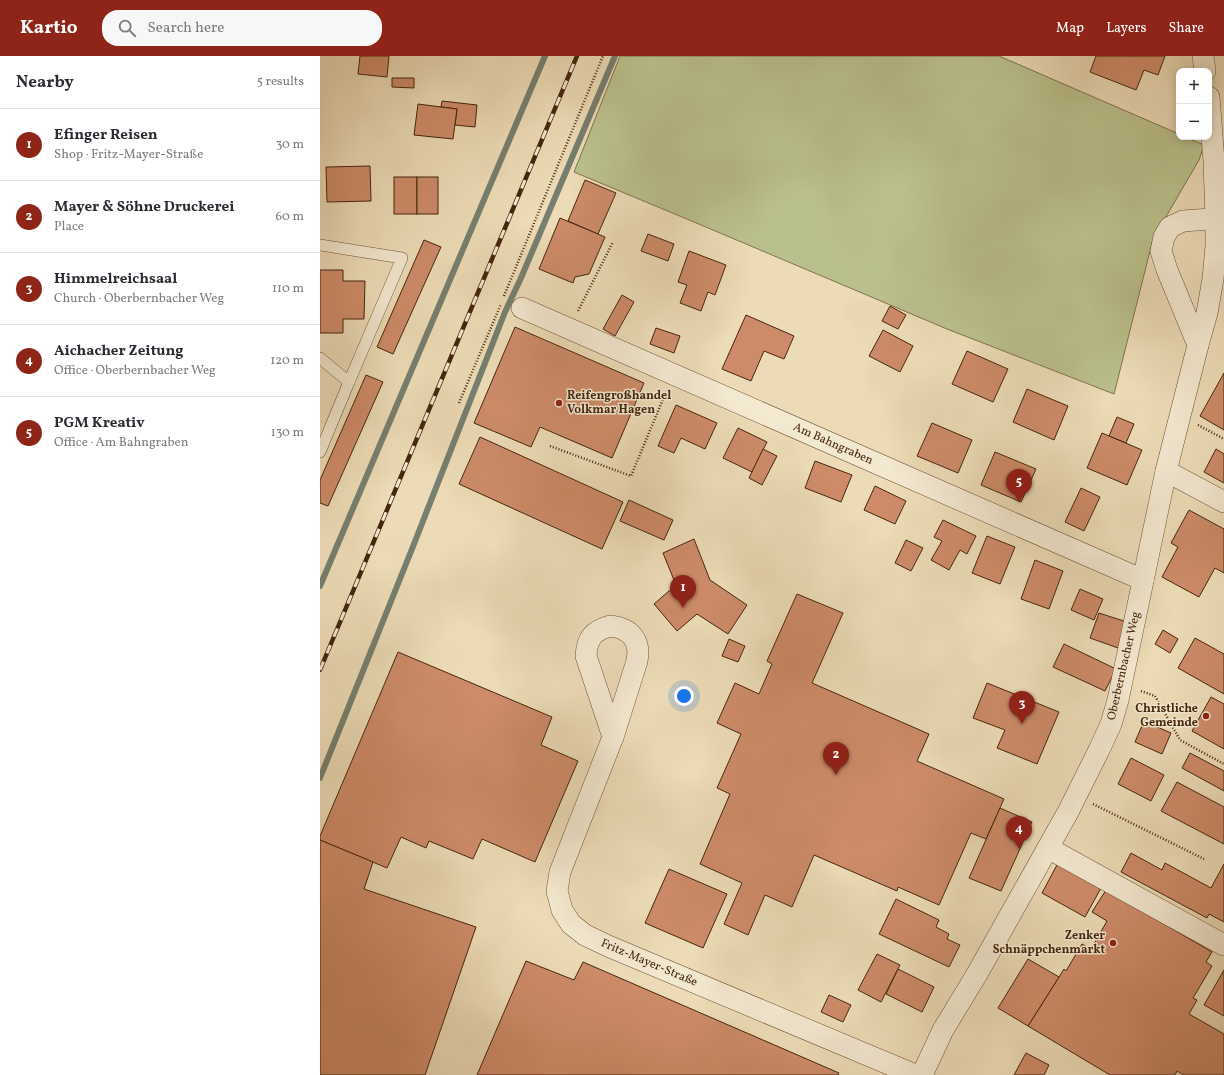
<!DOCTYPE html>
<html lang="en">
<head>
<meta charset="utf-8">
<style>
	body { margin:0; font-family:Vollkorn,serif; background:#f7f7f7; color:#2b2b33 }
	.controls { position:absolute; right:12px; top:12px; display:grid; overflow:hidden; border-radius:8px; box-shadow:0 2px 10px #0003 }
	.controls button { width:36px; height:36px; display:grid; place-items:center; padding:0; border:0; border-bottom:1px solid #e1e1e2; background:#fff; color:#2b2b33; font:20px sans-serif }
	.you { position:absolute; left:364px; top:640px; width:14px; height:14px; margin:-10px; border:3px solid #fff; border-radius:50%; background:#1a73e8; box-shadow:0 0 0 6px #1a73e833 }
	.badge { display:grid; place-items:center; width:26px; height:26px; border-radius:50%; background:#8f2418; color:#fff; font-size:13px; font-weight:700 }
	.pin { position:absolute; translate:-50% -33px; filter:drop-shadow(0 1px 2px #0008) }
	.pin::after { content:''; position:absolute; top:21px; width:14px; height:12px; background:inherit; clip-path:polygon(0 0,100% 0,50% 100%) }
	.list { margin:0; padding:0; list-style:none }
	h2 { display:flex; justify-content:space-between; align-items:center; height:52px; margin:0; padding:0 16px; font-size:17px }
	h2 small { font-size:13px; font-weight:400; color:#7c7c81 }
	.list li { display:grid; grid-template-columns:26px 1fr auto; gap:12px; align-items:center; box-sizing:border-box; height:72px; padding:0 16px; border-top:1px solid #e1e1e2 }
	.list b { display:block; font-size:15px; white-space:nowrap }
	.list p { margin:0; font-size:13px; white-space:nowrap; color:#7c7c81 }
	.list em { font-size:13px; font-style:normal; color:#7c7c81 }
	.icon { flex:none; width:22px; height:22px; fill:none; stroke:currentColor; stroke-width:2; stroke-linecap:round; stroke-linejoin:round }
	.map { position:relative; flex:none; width:904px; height:1019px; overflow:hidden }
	header { display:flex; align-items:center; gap:24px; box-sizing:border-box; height:56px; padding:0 20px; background:#8f2418; color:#fff }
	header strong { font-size:19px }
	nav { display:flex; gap:22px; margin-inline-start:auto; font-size:14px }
	.search { width:280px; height:36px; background:#f7f7f7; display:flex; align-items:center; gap:10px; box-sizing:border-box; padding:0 14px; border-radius:16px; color:#7c7c81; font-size:15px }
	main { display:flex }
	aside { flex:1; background:#fff }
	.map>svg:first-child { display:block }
</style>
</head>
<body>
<header>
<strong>Kartio</strong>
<div class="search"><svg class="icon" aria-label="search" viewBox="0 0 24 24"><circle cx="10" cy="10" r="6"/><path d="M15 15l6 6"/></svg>Search here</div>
<nav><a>Map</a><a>Layers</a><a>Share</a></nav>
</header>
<main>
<aside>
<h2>Nearby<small>5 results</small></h2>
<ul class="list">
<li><span class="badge">1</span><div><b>Efinger Reisen</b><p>Shop · Fritz-Mayer-Straße</p></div><em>30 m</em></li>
<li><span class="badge">2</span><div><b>Mayer &amp; Söhne Druckerei</b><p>Place</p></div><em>60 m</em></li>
<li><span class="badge">3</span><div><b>Himmelreichsaal</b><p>Church · Oberbernbacher Weg</p></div><em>110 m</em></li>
<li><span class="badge">4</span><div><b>Aichacher Zeitung</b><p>Office · Oberbernbacher Weg</p></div><em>120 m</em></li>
<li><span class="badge">5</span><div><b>PGM Kreativ</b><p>Office · Am Bahngraben</p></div><em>130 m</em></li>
</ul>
</aside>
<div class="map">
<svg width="904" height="1019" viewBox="0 0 904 1019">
	<rect width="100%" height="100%" fill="#ecdbb6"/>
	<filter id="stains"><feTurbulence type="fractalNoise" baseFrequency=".005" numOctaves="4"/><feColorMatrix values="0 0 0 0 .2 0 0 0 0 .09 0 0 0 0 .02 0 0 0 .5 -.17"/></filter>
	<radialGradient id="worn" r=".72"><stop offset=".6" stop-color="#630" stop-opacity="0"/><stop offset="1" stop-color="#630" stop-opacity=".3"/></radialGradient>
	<path fill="#bac08c" stroke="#80734d" d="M300,0H679L859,78V81H865L884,89L879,104L833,183L794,338L627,273L374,166L254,116Z"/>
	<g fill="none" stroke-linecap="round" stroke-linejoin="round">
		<g stroke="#777f6f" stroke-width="6">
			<path d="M0,530L225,0"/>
			<path d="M0,722L92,493L185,256L201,222L295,0"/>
		</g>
	</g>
	<g fill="#cd8b69" stroke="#45260e">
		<path d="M40,0H69L67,21L38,18Z"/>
		<path d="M776,0H845L838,19L824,14L816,34L770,16Z"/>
		<path d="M72,22H94V32L72,31Z"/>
		<path d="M122,45L157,49L155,71L135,69L137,53L121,51Z"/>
		<path d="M98,48L137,53L133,83L94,79Z"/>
		<path d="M50,110L51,145L7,146L6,111Z"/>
		<rect x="74" y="121" width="23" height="37"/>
		<rect x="97" y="121" width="21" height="37"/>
		<path d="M265,124L296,137L278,178L248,165Z"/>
		<path d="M240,162L285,181L269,218L255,221L253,227L219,213Z"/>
		<path d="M328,178L354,188L348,205L321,195Z"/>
		<path d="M104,184L121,191L73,298L57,291Z"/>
		<path d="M369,195L406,209L395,239L388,236L381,255L360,247L367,229L358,226Z"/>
		<path d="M0,214H23V225H45L44,263H23V277H0Z"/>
		<path d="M302,239L314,246L295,280L283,273Z"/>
		<path d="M570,250L586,259L578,273L562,265Z"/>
		<path d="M426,259L474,280L464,303L444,295L431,325L402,313Z"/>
		<path d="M195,271L324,327L292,402L220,371L211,391L154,367Z"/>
		<path d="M336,272L360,280L354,297L330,288Z"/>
		<path d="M563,274L593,290L580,316L549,300Z"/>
		<path d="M647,295L688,313L673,346L632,328Z"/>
		<path d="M904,317V374L880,360Z"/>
		<path d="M46,319L63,326L8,450L0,447V424Z"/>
		<path d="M707,333L748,350L734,384L693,366Z"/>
		<path d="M356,349L397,367L385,393L361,382L354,397L338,390Z"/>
		<path d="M797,361L814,368L806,387L789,380Z"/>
		<path d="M612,367L652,384L638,417L597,400Z"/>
		<path d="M418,372L447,386L432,416L403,402Z"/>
		<path d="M782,377L822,394L807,429L767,412Z"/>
		<path d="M160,381L303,446L282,493L139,428Z"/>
		<path d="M443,393L457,400L442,429L429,422Z"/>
		<path d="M896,393L904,398V427L884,416Z"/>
		<path d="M675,396L716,413L701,446L661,429Z"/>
		<path d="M495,405L532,419L521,446L485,432Z"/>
		<path d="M555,430L586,445L575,468L544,454Z"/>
		<path d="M761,432L780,441L764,475L745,466Z"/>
		<path d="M309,444L353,464L344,484L300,465Z"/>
		<path d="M869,454L904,473V517L895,512L879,541L842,521L858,491L851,487Z"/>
		<path d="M623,464L656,480L647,498L640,494L629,514L611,504L622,485L614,481Z"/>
		<path d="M667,480L695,491L680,528L652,517Z"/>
		<path d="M374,483L390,524L427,549L408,578L377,558L357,575L334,548L356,529L343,497Z"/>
		<path d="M586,484L603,492L591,515L575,507Z"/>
		<path d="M715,504L743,515L729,553L701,543Z"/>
		<path d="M760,533L783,543L774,564L751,554Z"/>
		<path d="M477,538L523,557L492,627L609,678L597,705L684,743L666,783L651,777L619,849L578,831L577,835L494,799L472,851L445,839L428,879L404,868L422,827L380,808L410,738L397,732L421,678L397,667L415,627L439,638L452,608L447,605Z"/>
		<path d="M779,557L807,566L798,592L770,582Z"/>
		<path d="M843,574L858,583L850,597L835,588Z"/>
		<path d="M875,582L904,598V638L858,612Z"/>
		<path d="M409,583L425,590L418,606L402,600Z"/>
		<path d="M744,588L796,613L785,635L733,611Z"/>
		<path d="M78,596L232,661L221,689L258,705L215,806L162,783L153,803L109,785L106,792L81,781L67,812L0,784V780Z"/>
		<path d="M667,627L739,656L717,708L677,692L685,674L653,662Z"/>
		<path d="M891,641L904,648V693L872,675Z"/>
		<path d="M824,665L851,677L842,698L815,686Z"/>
		<path d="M870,697L904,715V735L862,712Z"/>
		<path d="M811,702L844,719L831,745L798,728Z"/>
		<path d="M857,726L904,751V788L841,755Z"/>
		<path d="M680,752L712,766L681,835L649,822Z"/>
		<path d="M0,784L53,806L44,833L156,871L105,1019H0Z"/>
		<path d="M811,797L842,814L845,807L891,832L904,808V866L889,858L887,862L801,816Z"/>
		<path d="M738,807L781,832L765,861L722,837Z"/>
		<path d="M349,813L407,838L383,892L325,867Z"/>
		<path d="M786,834L892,896L886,906L892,910L873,942L877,944L869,958L904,978V1019H864L857,1015L855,1019H790L708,970L744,913L746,915L762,888L771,893L787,865L772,856Z"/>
		<path d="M576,843L619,864L616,871L629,878L627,883L640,889L629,911L559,878Z"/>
		<path d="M557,898L580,909L561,946L538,934Z"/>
		<path d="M708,903L739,921L708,970L678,952Z"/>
		<path d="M206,905L254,924L263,906L519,1017L518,1019H157Z"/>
		<path d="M578,913L614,931L602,956L566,938Z"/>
		<path d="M904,914V960L884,949Z"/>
		<path d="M509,939L531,949L523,966L501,956Z"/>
		<path d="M706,997L729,1009L724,1019H694Z"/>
	</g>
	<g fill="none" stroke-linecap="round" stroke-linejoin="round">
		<g stroke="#6f5338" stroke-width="12">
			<g id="service">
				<path d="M0,189L82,202L29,326L0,302"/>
				<path d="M0,396L29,326"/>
			</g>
		</g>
		<g stroke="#6f5338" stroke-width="22">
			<g id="minor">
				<path d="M883,0L885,15"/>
				<path d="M202,252L823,524"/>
				<path d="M878,289L847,214L841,195L844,181L850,171L863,165L904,162"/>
				<path d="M846,415L904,446"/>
				<path d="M290,570C311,572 321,585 317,605L293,681L266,600C267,582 273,575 290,570Z"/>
				<path d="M293,681L240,816L237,835L242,854L251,868L265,879L288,890L595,1019"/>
				<path d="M728,792L904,889"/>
				<path d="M602,1019L623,974L657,918L748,756L779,694L791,668L798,644L846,415L878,289L887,257L893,223L896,190V162L894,105L889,41"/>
			</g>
		</g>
		<g stroke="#45260e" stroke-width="2.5" stroke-dasharray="1 2" stroke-linecap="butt">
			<path d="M184,240L283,0"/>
			<path d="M258,255L293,186"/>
			<path d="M139,347L181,248"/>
			<path d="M878,369L904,383"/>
			<path d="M230,390L311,420L346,336"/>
			<path d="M821,635L835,640L860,684L904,708"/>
			<path d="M773,748L884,803"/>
		</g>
		<use href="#service" stroke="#f3e8d0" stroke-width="11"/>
		<use href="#minor" stroke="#f3e8d0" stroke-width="21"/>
		<g stroke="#45260e" stroke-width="4.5">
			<path id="rail" d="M0,614L257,0"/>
		</g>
		<use href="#rail" stroke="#f3e8d0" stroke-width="3" stroke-dasharray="9" stroke-linecap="butt"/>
	</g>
	<g fill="#8f2418" stroke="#f3e8d0" stroke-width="1.5">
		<circle cx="239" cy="347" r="4"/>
		<circle cx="886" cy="660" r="4"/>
		<circle cx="793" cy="887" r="4"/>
	</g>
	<g text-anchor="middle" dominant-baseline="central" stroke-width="3" stroke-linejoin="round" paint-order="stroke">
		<g font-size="12" font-weight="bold" fill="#45260e" stroke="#f3e8d0" text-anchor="end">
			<text x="247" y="340" text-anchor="start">Reifengroßhandel<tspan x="247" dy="14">Volkmar Hagen</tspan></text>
			<text x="878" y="653">Christliche<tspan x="878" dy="14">Gemeinde</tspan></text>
			<text x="785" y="880">Zenker<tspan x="785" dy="14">Schnäppchenmarkt</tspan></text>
		</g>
		<g font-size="12" fill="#45260e" stroke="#f3e8d0">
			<text transform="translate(513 388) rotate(24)">Am Bahngraben</text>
			<text transform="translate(804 610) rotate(-77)">Oberbernbacher Weg</text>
			<text transform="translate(329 907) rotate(23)">Fritz-Mayer-Straße</text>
		</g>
	</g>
	<rect width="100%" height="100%" filter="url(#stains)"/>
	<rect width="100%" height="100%" fill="url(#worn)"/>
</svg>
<div class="controls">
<button>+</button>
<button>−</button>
</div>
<div class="you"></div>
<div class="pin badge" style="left:363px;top:552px">1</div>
<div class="pin badge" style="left:516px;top:719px">2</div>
<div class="pin badge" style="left:702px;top:668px">3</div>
<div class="pin badge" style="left:699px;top:793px">4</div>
<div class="pin badge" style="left:699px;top:446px">5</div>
</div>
</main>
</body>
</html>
